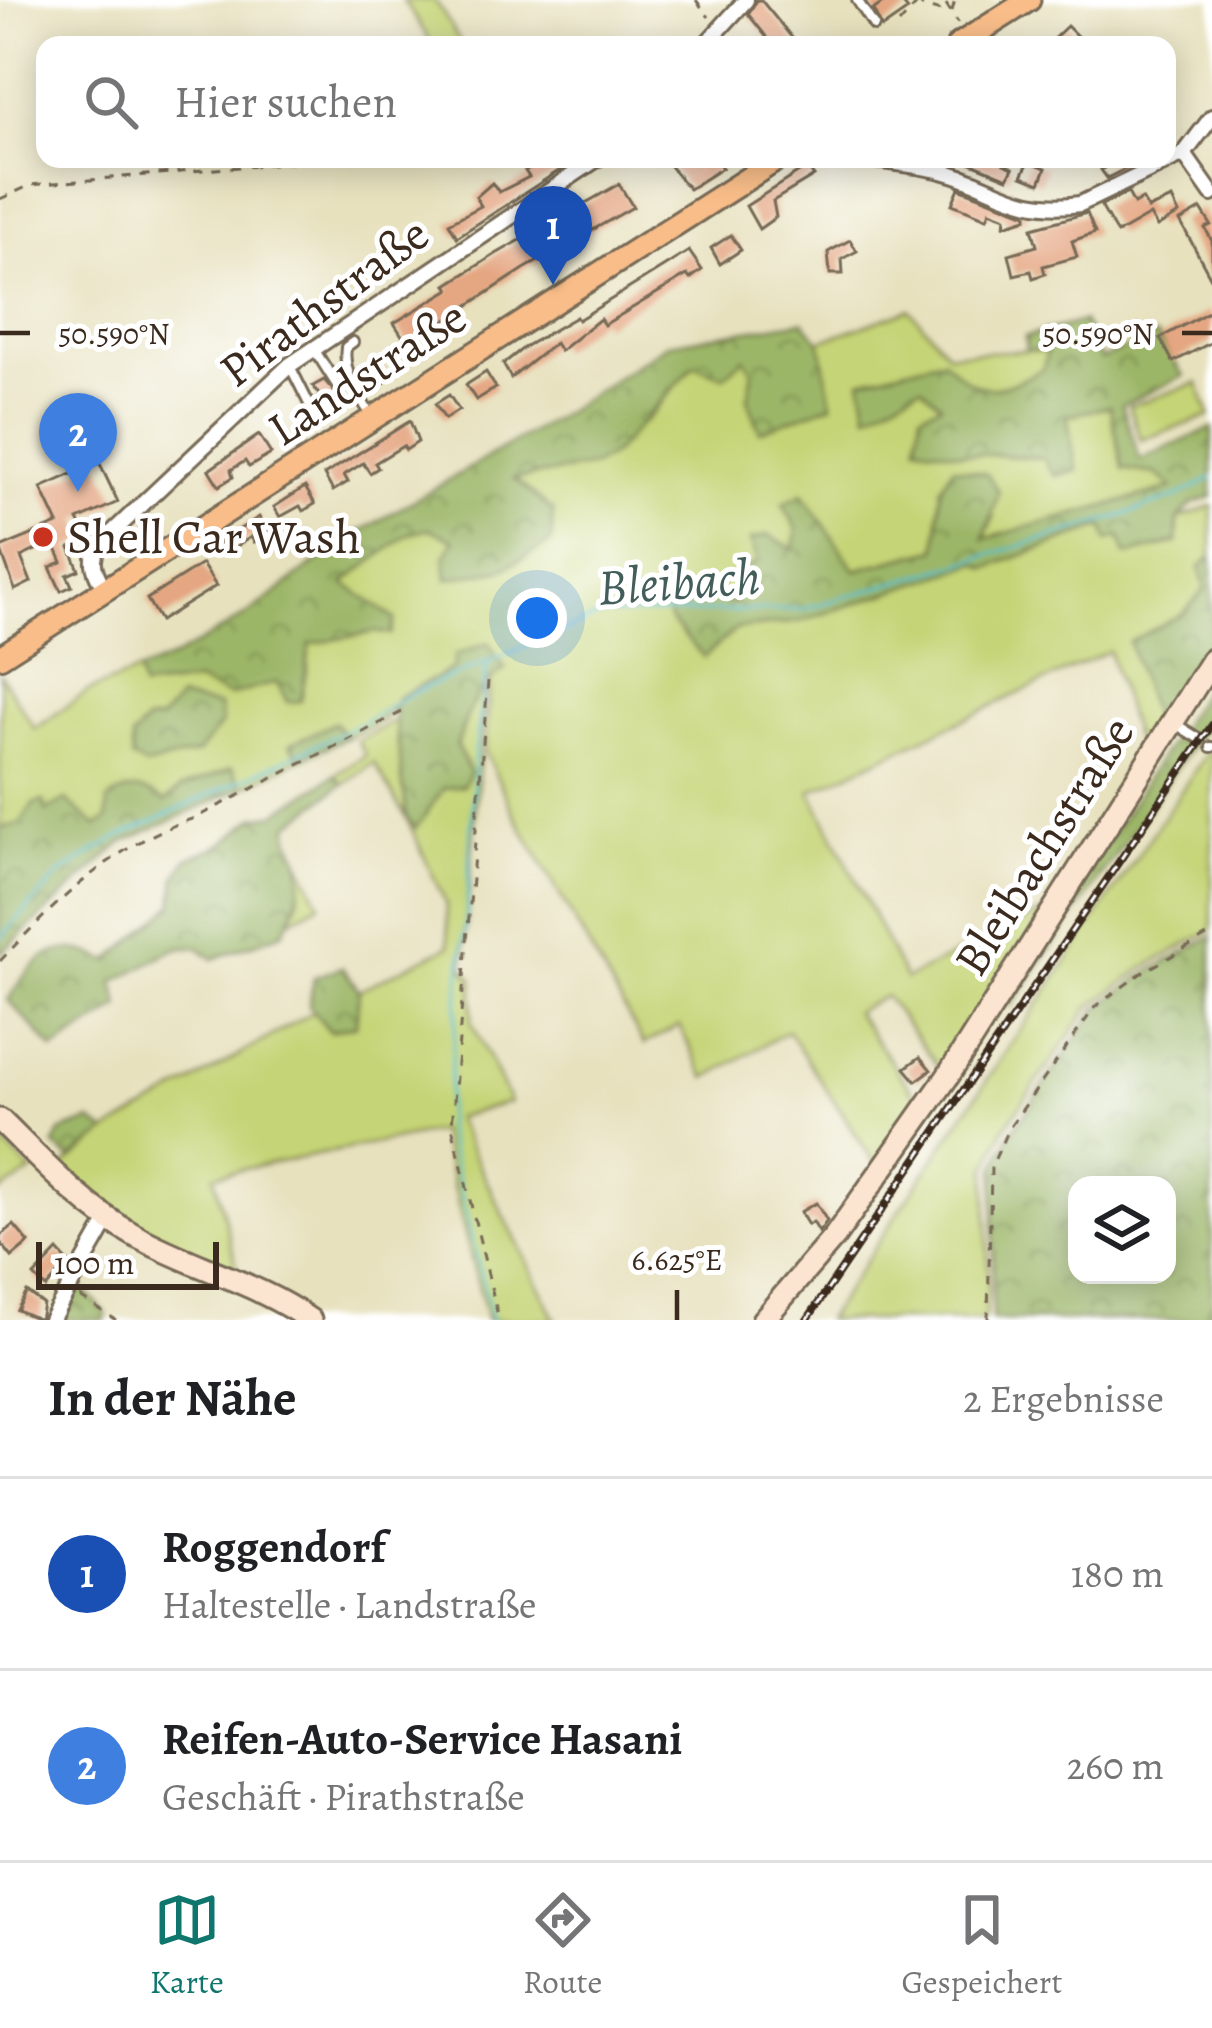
<!DOCTYPE html>
<html lang="de">
<head>
<meta charset="utf-8">
<style>
	body { margin:0; font-family:Alegreya,serif; background:#f6f6f6; color:#202124 }
	.controls { position:absolute; right:36px; bottom:36px; display:grid; overflow:hidden; border-radius:24px; box-shadow:0 6px 30px #0003 }
	.controls button { width:108px; height:108px; display:grid; place-items:center; padding:0; border:0; border-bottom:3px solid #e0e0e0; background:#fff; color:#202124; font:60px sans-serif }
	.scale { position:absolute; left:36px; bottom:30px; width:183px; box-sizing:border-box; padding-left:12px; border:6px solid #3b2a1e; border-top:0; font-size:33px; line-height:42px; white-space:nowrap; color:#3b2a1e; -webkit-text-stroke:9px #fff; paint-order:stroke }
	.you { position:absolute; left:537px; top:618px; width:42px; height:42px; margin:-30px; border:9px solid #fff; border-radius:50%; background:#1a73e8; box-shadow:0 0 0 18px #1a73e833 }
	.badge { display:grid; place-items:center; width:78px; height:78px; border-radius:50%; background:#0f766e; color:#fff; font-size:39px; font-weight:700 }
	.pin { position:absolute; translate:-50% -99px; filter:drop-shadow(0 3px 6px #0008) }
	.pin::after { content:''; position:absolute; top:63px; width:42px; height:36px; background:inherit; clip-path:polygon(0 0,100% 0,50% 100%) }
	.list { margin:0; padding:0; list-style:none }
	h2 { display:flex; justify-content:space-between; align-items:center; height:156px; margin:0; padding:0 48px; font-size:51px }
	h2 small { font-size:39px; font-weight:400; color:#757577 }
	.list li { display:grid; grid-template-columns:78px 1fr auto; gap:36px; align-items:center; box-sizing:border-box; height:192px; padding:0 48px; border-top:3px solid #e0e0e0 }
	.list b { display:block; font-size:45px; white-space:nowrap }
	.list p { margin:0; font-size:39px; white-space:nowrap; color:#757577 }
	.list em { font-size:39px; font-style:normal; color:#757577 }
	.icon { flex:none; width:66px; height:66px; fill:none; stroke:currentColor; stroke-width:2; stroke-linecap:round; stroke-linejoin:round }
	.map { position:relative; flex:none; width:1212px; height:1320px; overflow:hidden }
	.search { position:absolute; background:#fff; box-shadow:0 6px 30px #0003; left:36px; right:36px; top:36px; height:132px; display:flex; align-items:center; gap:30px; box-sizing:border-box; padding:0 42px; border-radius:24px; color:#757577; font-size:45px }
	.sheet { height:540px; background:#fff }
	nav { display:flex; justify-content:space-around; align-items:center; box-sizing:border-box; height:168px; border-top:3px solid #e0e0e0; background:#fff; font-size:33px; color:#757577 }
	nav a { display:grid; justify-items:center; gap:6px }
	nav .on { color:#0f766e }
	.map>svg:first-child { display:block }
</style>
</head>
<body>
<div class="map">
<svg width="1212" height="1320" viewBox="0 0 1212 1320">
	<defs>
		<pattern id="forest-crowns" width="20" height="18" patternUnits="userSpaceOnUse" patternTransform="scale(3)"><rect width="20" height="18" fill="#9cb667"/><path d="M2 6a3 3 0 1 1 6 0M12 15a3 3 0 1 1 6 0" fill="none" stroke="#809454"/></pattern>
	</defs>
	<rect width="100%" height="100%" fill="#fff"/>
	<filter id="ink" filterUnits="userSpaceOnUse"><feTurbulence type="fractalNoise" baseFrequency=".00833" numOctaves="2"/><feDisplacementMap in="SourceGraphic" scale="24" xChannelSelector="R" yChannelSelector="G"/><feConvolveMatrix kernelMatrix="1 2 1 2 8 2 1 2 1" color-interpolation-filters="sRGB"/></filter>
	<filter id="wash" filterUnits="userSpaceOnUse"><feTurbulence type="fractalNoise" baseFrequency=".004" numOctaves="4" result="noise"/><feDisplacementMap in="SourceGraphic" scale="48" xChannelSelector="R" yChannelSelector="G"/><feGaussianBlur stdDeviation="2.7" result="paint"/><feColorMatrix in="noise" values="0 0 0 0 0 0 0 0 0 0 0 0 0 0 0 0 0 1.4 0 .05"/><feComposite in="paint" operator="in"/></filter>
	<g filter="url(#wash)">
		<rect width="100%" height="100%" fill="#e7e1be"/>
		<g fill="#c5d476" stroke="#807f4a" stroke-width="3">
			<path d="M403,0H435L462,45H433Z"/>
			<path d="M909,309L948,353L1048,350L1043,369C998,392 980,399 942,359L862,380L868,414L921,386L942,404L959,453L1044,458L1067,416L1110,406L1124,468L1157,474L1174,488L983,540L994,517L941,488L937,549L854,570L802,495L794,550L758,561L703,657L736,629L798,622L977,563L987,568L1104,526L1119,536L1127,555L1177,543L1178,519L1212,506V556L1200,567L1205,589L1183,614L1129,642L1158,734L1141,760L1109,651L811,791L905,979L1046,911L943,1073L885,996L855,1012L922,1104L878,1168L788,1031L706,1078L679,1026L644,1044L513,812L485,752L491,678L504,669H453L398,697C391,720 367,728 346,738L334,723L291,745L300,759L243,787L231,768L165,802L95,826L45,812L20,825L0,828V674L35,729L88,691L138,672L143,688L197,682L229,696L307,673L310,644L374,632L391,634L394,619L343,583L408,534L430,529L455,540L553,511L513,479L645,422L694,365L744,357L753,372L748,399L832,404L820,341Z"/>
			<path d="M1198,383L1210,416L1141,440L1129,406Z"/>
			<path d="M486,681L463,966L473,979L472,1023L510,1102L455,1118L556,1320H487L439,1131L214,1175L238,1272L119,1219L59,1170L107,1132L313,1012L330,1031L356,1025L359,990L449,946L446,904L407,819L374,763L343,784L335,775L366,755L357,741L395,721L407,818L416,827L444,788L469,709Z"/>
			<path d="M1208,751L1212,753V930L1142,969L1090,1007L1004,1129L987,1168L988,1291L984,1320H826Z"/>
			<path d="M300,862L320,904L290,920L298,902Z"/>
			<path d="M0,1140L32,1172L0,1192Z"/>
		</g>
		<g fill="url(#forest-crowns)" stroke="#6c7042" stroke-width="3" fill-rule="evenodd">
			<path d="M803,321L820,341L832,404L760,431L748,399L753,372L744,358L724,376L694,365L613,454L593,466L514,479L553,511L551,542L503,569L447,579L445,558L454,540L430,529L408,534L344,583L395,619L391,634L374,632L310,644L301,701L287,702L277,682L229,696L197,682L142,688L138,672L173,658L250,613L344,541L559,416L669,343Z"/>
			<path d="M1083,322L1101,359L1156,335L1184,376L1122,405L1140,460L1212,428V497L1192,504L1178,519L1177,542L1126,555L1120,536L1108,541L1103,526L987,568L977,563L798,622L736,629L704,657L669,620L666,599L695,590L734,603L741,571L758,561L750,540L768,535L794,549L797,529L783,504L803,494L855,570L937,549L941,488L953,467L987,474L999,492L984,539L1172,488L1157,474L1123,469L1110,406L1067,416L1077,471L1055,476L1043,458L959,453L917,445L921,413L941,404L921,386L868,414L861,380L943,359C980,399 998,392 1043,369L1047,351L1026,350L1025,337Z"/>
			<path d="M1212,556V639L1158,734L1129,642L1183,614L1205,589L1200,567Z"/>
			<path d="M488,643L505,669C476,687 466,714 457,746L470,773L463,786L444,788L416,828L407,819L394,710L398,697L453,669L455,655Z"/>
			<path d="M1212,677V714L1208,722L1011,1006L1005,1000Z"/>
			<path d="M179,699L219,706L222,723L198,753L145,766L132,759V738L146,722L160,720Z"/>
			<path d="M335,723L346,738L300,759L290,744Z"/>
			<path d="M232,768L243,787L122,843L0,954V828L20,824L33,804L44,801L46,811L66,800L96,826L107,820L108,800C131,786 144,786 165,802L180,789Z"/>
			<path d="M335,775L343,784L289,825C288,842 297,849 300,864C304,889 294,912 282,933L213,959L198,947L177,948L114,982L120,1007L54,1050L8,1000C37,955 55,936 109,961L173,905L176,878L187,859L223,844L255,817L275,814Z"/>
			<path d="M1212,936V1320H992L995,1168L1010,1134L1097,1009L1142,976ZM1077,1185H1167V1275H1077Z"/>
			<path d="M342,967L359,990L356,1025L330,1031L309,1006L314,977Z"/>
			<path d="M91,1121L107,1132L70,1159L54,1145L60,1132Z"/>
			<path d="M80,1286L106,1313L105,1320H62Z"/>
		</g>
		<g fill="none" stroke-linecap="round" stroke-linejoin="round">
			<g stroke="#50bdca" stroke-width="3">
				<path d="M487,664L475,754L467,909L445,1128L492,1320"/>
				<path d="M0,938L61,873L115,839L365,722L410,694L602,615L804,609L1112,519L1179,496L1212,478"/>
			</g>
		</g>
		<g id="blocks">
			<g fill="#e5a682">
				<path d="M757,0H761L798,45H773L748,14Z"/>
				<path d="M887,0H900L908,10L882,28L873,10Z"/>
				<path d="M1067,26L1086,45H1047Z"/>
				<path d="M534,159H577L457,237L449,223L481,206L476,197L492,183L499,192L529,177L525,171L537,163Z"/>
				<path d="M664,159H716L722,168L689,189Z"/>
				<path d="M962,159H1007L1004,164L1013,168L1008,178Z"/>
				<path d="M1118,159H1145L1107,178L1101,170Z"/>
				<path d="M1029,161L1046,168L1040,183L1022,176Z"/>
				<path d="M807,167L814,176L773,201L776,217L759,229L746,206Z"/>
				<path d="M619,184L633,207L524,269L408,345L394,323L450,289L447,285L496,254Z"/>
				<path d="M959,188L1027,214V218L1005,225L1006,217L990,211L987,218L952,204Z"/>
				<path d="M1128,193L1134,204L1142,199L1148,209L1172,199L1179,214L1157,227L1150,215L1117,234L1101,206Z"/>
				<path d="M1201,209L1211,225L1205,228L1212,241V280L1180,221Z"/>
				<path d="M1087,213L1095,233L1072,241L1077,257L1043,266L1045,274L1033,278L1031,271L1014,275L1009,254L1037,246L1032,228Z"/>
				<path d="M731,235L741,250L720,264L711,248Z"/>
				<path d="M850,240L857,251L842,259L843,274H830L828,252Z"/>
				<path d="M689,251L702,270L690,279L687,275L604,325L600,319L560,351L555,343L511,378L503,364L526,346L576,317L578,320Z"/>
				<path d="M1212,310V342L1173,362L1160,338Z"/>
				<path d="M380,364L390,379L376,388L366,373Z"/>
				<path d="M486,372L496,388L476,400L466,385Z"/>
				<path d="M324,380L347,406L321,422L316,412V399L320,396L313,386Z"/>
				<path d="M449,395L459,410L445,419L435,404Z"/>
				<path d="M410,421L418,442L406,450L403,446L375,463L378,468L370,473L363,463L344,475L348,482L333,491L324,475Z"/>
				<path d="M259,435L271,454L249,467L245,461L231,470L233,477L219,486L209,470Z"/>
				<path d="M99,462L118,502L78,520L88,540L70,548L79,570L67,575L72,586L61,591L55,578L50,567L62,562L53,542L21,557L31,582L15,590L0,548L58,524L41,488Z"/>
				<path d="M305,487L315,504L303,511L300,506L280,517L274,507Z"/>
				<path d="M259,517L269,535L254,542L251,537L226,553L219,542Z"/>
				<path d="M202,564L216,586L160,621L147,599Z"/>
				<path d="M920,1057L931,1070L916,1081L905,1068Z"/>
				<path d="M816,1203L827,1221L819,1232L813,1222L808,1225L800,1212Z"/>
				<path d="M14,1225L29,1243L12,1257L0,1242V1236Z"/>
				<path d="M58,1251L69,1263L46,1288L34,1276Z"/>
				<path d="M27,1292L43,1304L40,1320L17,1310Z"/>
			</g>
		</g>
	</g>
	<g filter="url(#ink)">
		<use href="#blocks" fill-opacity="0" stroke="#776a56" stroke-width="3"/>
		<g fill="none" stroke-linecap="round" stroke-linejoin="round">
			<g stroke="#776a56" stroke-width="14">
				<g id="lane">
					<path d="M857,0L874,26"/>
					<path d="M353,342L346,347C342,372 359,396 372,417"/>
					<path d="M314,349L338,387"/>
					<path d="M290,366L310,406"/>
					<path d="M1174,723L1198,738"/>
					<path d="M1211,747H1212"/>
				</g>
			</g>
			<g stroke="#776a56" stroke-width="20">
				<g id="street">
					<path d="M705,45L746,0"/>
					<path d="M1184,154L1212,194"/>
					<path d="M866,159C892,162 918,165 942,171C997,185 1017,213 1080,204L1184,154L1212,117"/>
					<path d="M105,590C96,574 89,563 98,546L290,365L597,159"/>
					<path d="M51,1320L108,1220"/>
				</g>
			</g>
			<g stroke="#776a56" stroke-width="27">
				<g id="secondary">
					<path d="M0,1120C42,1161 82,1206 134,1235C191,1267 256,1282 310,1320"/>
					<path d="M763,1320L835,1236L948,1076L1212,660"/>
				</g>
			</g>
			<g stroke="#776a56" stroke-width="27">
				<g id="primary">
					<path d="M958,45L1029,0"/>
					<path d="M0,657L778,159"/>
				</g>
			</g>
			<g stroke="#776a56" stroke-width="3" stroke-dasharray="9 9" stroke-linecap="butt">
				<path d="M696,0L709,17"/>
				<path d="M917,0L922,6L949,13"/>
				<path d="M946,4L958,23"/>
				<path d="M952,11L955,0"/>
				<path d="M899,24L917,4"/>
				<path d="M794,162L810,159"/>
				<path d="M0,199L31,185L331,159"/>
				<path d="M488,681L452,1126L499,1320"/>
				<path d="M0,961C56,902 116,842 195,818L404,711"/>
				<path d="M80,1297L116,1320"/>
				<path d="M988,1320L991,1168L1007,1131L1095,1007L1140,974L1212,933"/>
			</g>
			<use href="#lane" stroke="#fff" stroke-width="8"/>
			<use href="#street" stroke="#fff" stroke-width="14"/>
			<use href="#secondary" stroke="#fce5d0" stroke-width="21"/>
			<use href="#primary" stroke="#f8bd89" stroke-width="21"/>
			<g stroke="#3b2a1e" stroke-width="8">
				<path id="rail" d="M807,1320L1212,725"/>
			</g>
			<use href="#rail" stroke="#fff" stroke-width="3" stroke-dasharray="9" stroke-linecap="butt"/>
		</g>
	</g>
	<path fill="none" stroke="#3b2a1e" stroke-width="4.5" d="M0,333H30M1182,333H1212M677,1290V1320"/>
	<circle fill="#c8321e" stroke="#fff" stroke-width="4.5" cx="43" cy="537" r="12"/>
	<g text-anchor="middle" dominant-baseline="central" stroke-width="10" stroke-linejoin="round" paint-order="stroke">
		<g font-size="48" fill="#3b2a1e" stroke="#fff">
			<text transform="translate(324 302) rotate(-37)">Pirathstraße</text>
			<text transform="translate(367 373) rotate(-33)">Landstraße</text>
			<text transform="translate(1044 846) rotate(-58)">Bleibachstraße</text>
		</g>
		<g font-size="48" fill="#3b2a1e" stroke="#fff" text-anchor="start">
			<text x="67" y="537">Shell Car Wash</text>
		</g>
		<g font-size="51" font-style="italic" fill="#425d5a" stroke="#fff">
			<text transform="translate(679 582) rotate(-4)">Bleibach</text>
		</g>
	</g>
	<g font-size="30" text-anchor="middle" fill="#3b2a1e" stroke="#fff" stroke-width="10" stroke-linejoin="round" paint-order="stroke">
		<text x="114" y="344">50.590°N</text>
		<text x="1098" y="344">50.590°N</text>
		<text x="677" y="1270">6.625°E</text>
	</g>
</svg>
<div class="controls">
<button><svg class="icon" aria-label="layers" viewBox="0 0 24 24"><path d="M12 4l9 5-9 5-9-5zM3 14l9 5 9-5"/></svg></button>
</div>
<div class="scale">100 m</div>
<div class="you"></div>
<div class="pin badge" style="left:553px;top:285px;background:#1a4fb4">1</div>
<div class="pin badge" style="left:78px;top:492px;background:#3f7fe0">2</div>
<div class="search"><svg class="icon" aria-label="search" viewBox="0 0 24 24"><circle cx="10" cy="10" r="6"/><path d="M15 15l6 6"/></svg>Hier suchen</div>
</div>
<section class="sheet">
<h2>In der Nähe<small>2 Ergebnisse</small></h2>
<ul class="list">
<li><span class="badge" style="background:#1a4fb4">1</span><div><b>Roggendorf</b><p>Haltestelle · Landstraße</p></div><em>180 m</em></li>
<li><span class="badge" style="background:#3f7fe0">2</span><div><b>Reifen-Auto-Service Hasani</b><p>Geschäft · Pirathstraße</p></div><em>260 m</em></li>
</ul>
</section>
<nav>
<a class="on"><svg class="icon" aria-label="map" viewBox="0 0 24 24"><path d="M3 6l6-2 6 2 6-2v14l-6 2-6-2-6 2zM9 4v14M15 6v14"/></svg>Karte</a>
<a><svg class="icon" aria-label="directions" viewBox="0 0 24 24"><path d="M12 3l9 9-9 9-9-9zM9 14v-3h6M13 9l2 2-2 2"/></svg>Route</a>
<a><svg class="icon" aria-label="saved" viewBox="0 0 24 24"><path d="M7 4h10v16l-5-4-5 4z"/></svg>Gespeichert</a>
</nav>
</body>
</html>
